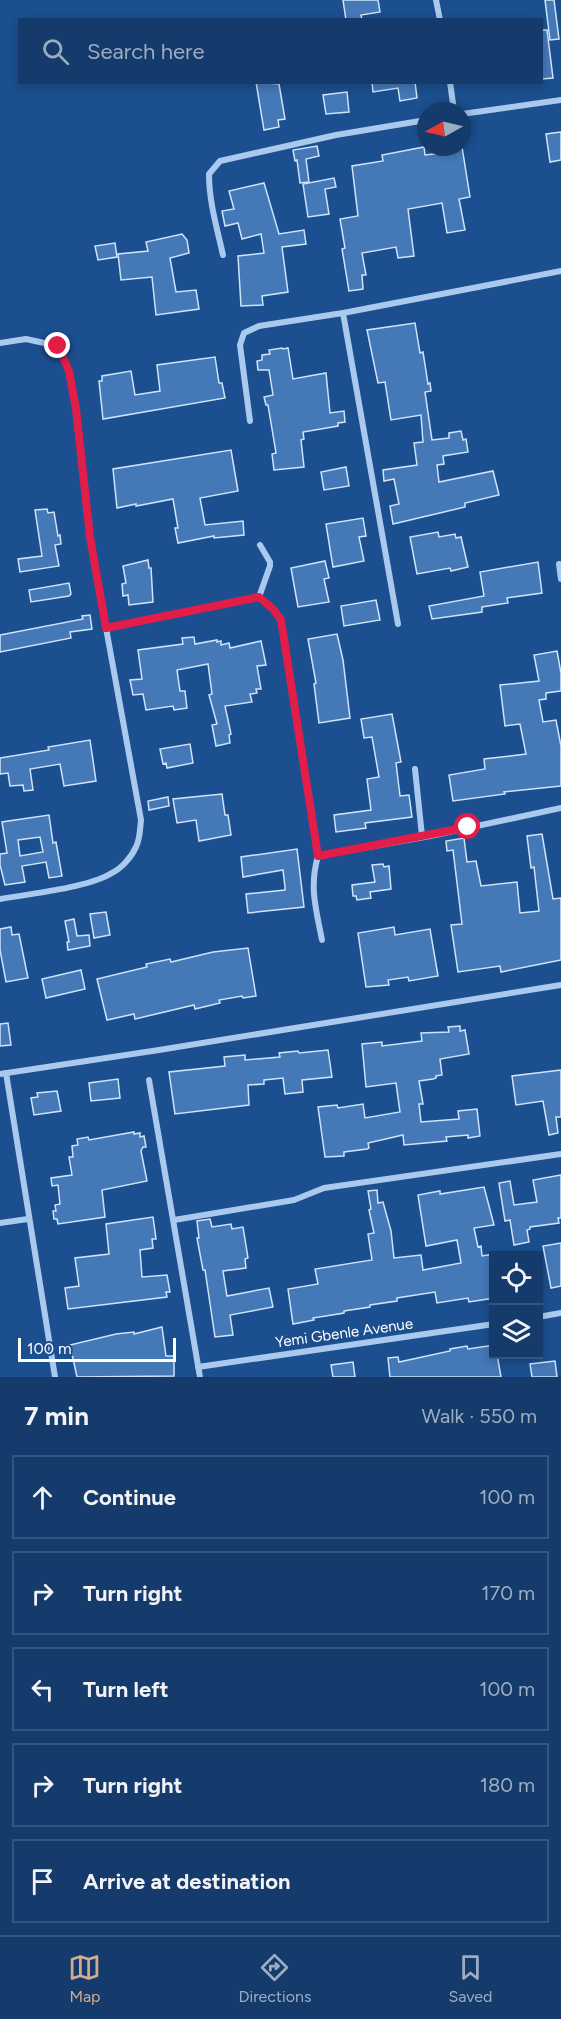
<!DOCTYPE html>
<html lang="en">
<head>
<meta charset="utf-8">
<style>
	body { margin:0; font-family:Figtree,sans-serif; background:#1d4271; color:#f1f3f6 }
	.controls { position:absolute; right:18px; bottom:18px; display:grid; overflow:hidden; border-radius:0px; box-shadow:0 3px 9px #0003 }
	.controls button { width:54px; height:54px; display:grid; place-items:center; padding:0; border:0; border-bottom:2px solid #33557e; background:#143b6b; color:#f1f3f6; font:30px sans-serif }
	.compass { position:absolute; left:417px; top:102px; width:54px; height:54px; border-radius:50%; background:#143b6b; box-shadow:0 3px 9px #0003; rotate:262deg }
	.scale { position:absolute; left:18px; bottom:15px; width:158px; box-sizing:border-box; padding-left:6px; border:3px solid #fff; border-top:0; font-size:16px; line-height:21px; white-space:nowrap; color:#fff; -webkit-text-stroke:4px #1b4f8f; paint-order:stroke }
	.stop { position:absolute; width:18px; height:18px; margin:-14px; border:4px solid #e11d48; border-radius:50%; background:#fff }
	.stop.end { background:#e11d48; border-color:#fff; box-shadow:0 2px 6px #0008 }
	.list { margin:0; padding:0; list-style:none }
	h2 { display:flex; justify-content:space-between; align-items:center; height:78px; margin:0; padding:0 24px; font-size:26px }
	h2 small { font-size:20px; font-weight:400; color:#9dadc1 }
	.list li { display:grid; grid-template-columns:39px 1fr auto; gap:18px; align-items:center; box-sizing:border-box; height:84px; margin:0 12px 12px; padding:0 12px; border:2px solid #33557e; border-radius:0px }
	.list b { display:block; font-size:22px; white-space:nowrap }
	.list em { font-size:20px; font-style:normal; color:#9dadc1 }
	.icon { flex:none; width:33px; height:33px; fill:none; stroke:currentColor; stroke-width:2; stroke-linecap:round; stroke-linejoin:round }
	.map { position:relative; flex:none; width:561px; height:1377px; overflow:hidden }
	.search { position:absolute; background:#143b6b; box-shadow:0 3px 9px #0003; left:18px; right:18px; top:18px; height:66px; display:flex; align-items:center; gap:15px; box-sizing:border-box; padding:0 21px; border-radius:0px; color:#9dadc1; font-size:22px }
	.sheet { height:558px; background:#143b6b }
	nav { display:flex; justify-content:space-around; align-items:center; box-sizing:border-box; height:84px; border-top:2px solid #33557e; background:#143b6b; font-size:16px; color:#9dadc1 }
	nav a { display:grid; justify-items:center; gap:3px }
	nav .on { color:#d6ab8b }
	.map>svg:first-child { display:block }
</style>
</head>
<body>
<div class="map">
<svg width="561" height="1377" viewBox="0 0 561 1377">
	<rect width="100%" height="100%" fill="#1b4f8f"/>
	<g fill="#4478b7" stroke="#cfe3fa" stroke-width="1.5" fill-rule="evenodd">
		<path d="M343,0H378L380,12L361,15L362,20H346Z"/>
		<path d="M545,0H554L559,39L550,40Z"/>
		<path d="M542,30H547L553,78L542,79Z"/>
		<path d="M256,82L279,84L285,119L278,120L279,127L264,130Z"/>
		<path d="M372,82H415L417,98L400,101L398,88L373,92Z"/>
		<path d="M347,92L349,112L326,114L323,95Z"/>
		<path d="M561,132V160L550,162L546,134Z"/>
		<path d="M317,146L319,156L306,159L309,182L300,183L297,160L295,161L293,150Z"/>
		<path d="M424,147L425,155L442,153L441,147H462L470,197L459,199L465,230L447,233L442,203L408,209L414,256L398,258L396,247L362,253L366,275H362L363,289L349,291L342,249L345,248L340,219L358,216L352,166L383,161L382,155Z"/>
		<path d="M334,178L336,187L325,189L329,214L308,217L303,184Z"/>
		<path d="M264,183L279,234L304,230L306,244L282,247L288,292L262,296L263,305L241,306L238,256L264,253L261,234L242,239L238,223L225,226L222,211L234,209L229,191Z"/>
		<path d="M182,234L187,240L189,253L170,258L176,292L196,290L199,309L156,315L152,277L121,280L118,254L148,251L146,242Z"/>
		<path d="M115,243L117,257L98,260L95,246Z"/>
		<path d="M415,323L420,353L423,352L428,384L430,383L431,391L425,392L432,440L449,438V433L461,431L463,440L466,439L468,452L443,456L444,464L437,465L439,482L493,471L499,495L465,503V507L393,524L390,506L399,504L394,479L384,481L383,470L417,465L414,443L423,442L421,415L391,420L385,382L378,383L367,330Z"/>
		<path d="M282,348L283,349L288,348L293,379L326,373L330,413L344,411L345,422L338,423V426L303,432L304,439L301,440L304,467L274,470L272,454L276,453L268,405H266L264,397L273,395L269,370H258L257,361L262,360V355L270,354L269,350Z"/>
		<path d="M215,357L219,383H222L225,398L103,419L99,381H102V376L131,371L135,395L160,391L157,365Z"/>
		<path d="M231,450L238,491L200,498L205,525L243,521L244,535L214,538V536L178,543L175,528H178L173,499L136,506V504L117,508L113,469Z"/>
		<path d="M346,467L349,486L324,490L321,472Z"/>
		<path d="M47,509L48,513L54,512L58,536L60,535L61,544L55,545L59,566L20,572L18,559L42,556L35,510Z"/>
		<path d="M363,518L366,536L359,537L364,561L333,567L326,524Z"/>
		<path d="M438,532L439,537L455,534L456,538L461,537L468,567L451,571L450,568L417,574L410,537Z"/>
		<path d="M148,560L149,568H151L153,602L129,605L128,595L123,596L122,584L126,583L123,566Z"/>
		<path d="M325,561L329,578L324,579L329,602L298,607L291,568Z"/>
		<path d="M538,562L542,593L507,598L508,603L482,607V612L432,619L429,606L484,596L480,572Z"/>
		<path d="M69,583L71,594L69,596L31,602L29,590Z"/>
		<path d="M376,600L380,620L344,626L341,606Z"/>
		<path d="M90,615L92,629L70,632L71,638L0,652V635L83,619L82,616Z"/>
		<path d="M337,634L343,660L350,718L319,723L314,684L316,683L308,639Z"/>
		<path d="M194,637L195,644L217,640V642L221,641V645L229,643L230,648L261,641L266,665L257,666L261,689H256L257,693L250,694L252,702L225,706L231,734L229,735L230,743L216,746L212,725L217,724L209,695L212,694L208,664L177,670L180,691H185L187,708L174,710L173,706L146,710L143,694L133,695L130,680L142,679L138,650L183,644L182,638Z"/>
		<path d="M557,651L561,673V691L546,693V699L539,700L543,722L556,720L561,746V786L504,792L505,794L453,801L449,775L485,769L484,759L526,754L520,724L505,726L500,685L539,681L534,655Z"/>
		<path d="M392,714L401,762L396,763L400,796L409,795L412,817L365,823L366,828L336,832L334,815L371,810L367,779L379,777L372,737L364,738L361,719Z"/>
		<path d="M90,740L96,781L64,786L60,764L30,769L33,790L24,791L23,785L10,786L8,773L0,774V758L49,750L48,747Z"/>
		<path d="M190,744L193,763L167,768L166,763L163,764L160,749Z"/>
		<path d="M222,794L225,815H228L231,835L199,841L196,820L177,823L173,799Z"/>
		<path d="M168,797L169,806L149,810L148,801Z"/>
		<path d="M49,815L53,843L56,842L62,876L49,878L46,862L22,866L25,882L5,885L0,865V854L7,853L2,822ZM40,837L43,852L20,856L18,840Z"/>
		<path d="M542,834L553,899L561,898V960L501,972L500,966L458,972L451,925L462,924L453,850L447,851L446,841L464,838L467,862L476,861L481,886L517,882L520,913L539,911L534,867L531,868L527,836Z"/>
		<path d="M297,849L304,907L248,913L246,894L285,890V887L283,870L243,877L241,857Z"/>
		<path d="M383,864L384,867L389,866L391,889L370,892L371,898L357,900L356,896H353L352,885L375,882L372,865Z"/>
		<path d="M106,912L110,935L94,938L90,914Z"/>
		<path d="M74,919L77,936L89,935L90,946L68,950L67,942H69L65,921Z"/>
		<path d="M11,927L12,935L19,934L28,978L6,982L0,950V929Z"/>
		<path d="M394,927L395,935L430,929L438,976L409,981L408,977L388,980L389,985L366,987L358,933Z"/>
		<path d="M248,948L256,996L243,998L242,996L219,1000L220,1003L195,1009L194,1005L135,1019L134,1014L107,1020L97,979L147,967L146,964L170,959L171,962L213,952Z"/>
		<path d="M81,970L85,989L46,998L42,979Z"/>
		<path d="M8,1023L11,1045L0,1046V1024Z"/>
		<path d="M460,1026V1031L465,1030L469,1054L440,1059L442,1075L436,1076V1078L433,1079L419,1081L423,1104H419L421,1122L459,1119L458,1111L477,1109L480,1136L468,1138V1135L446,1137L447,1141L404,1145L403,1135L368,1143L369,1148L367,1149L344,1152V1156L325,1157L318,1107L337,1105L338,1108L363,1104L365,1118L400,1112L396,1083L366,1087L362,1044L382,1042V1046L422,1041L421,1033L449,1032L448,1027Z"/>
		<path d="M328,1050L332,1077L302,1080L303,1092L285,1094L283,1078L264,1080V1084L248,1085L249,1105L175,1114L169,1072L225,1066L224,1057L245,1055V1060L280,1057L279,1053L298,1051L299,1053Z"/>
		<path d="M561,1070V1117H556L558,1133L549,1135L543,1101L516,1105L512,1076Z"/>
		<path d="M118,1079L120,1098L91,1101L89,1083Z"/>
		<path d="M57,1091L61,1111L34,1115L31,1098L38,1097L37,1093Z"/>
		<path d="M134,1132V1134L140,1133V1137L144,1136L146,1147H143L141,1151L147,1181L102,1190L105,1217L58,1224L57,1219H54L53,1211H56L55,1205L60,1204L58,1185L52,1186L51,1178L72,1175L69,1157H73L72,1146L78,1145L77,1139L88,1137L89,1140Z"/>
		<path d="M561,1175V1218H558L559,1223L530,1227V1229L527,1230L529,1242L514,1245L510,1220L505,1221L499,1183L510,1181L514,1205L537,1202L533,1180Z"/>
		<path d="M484,1187L494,1225L474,1228L478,1247L481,1246L482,1256L494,1254V1298L469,1302L468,1298L437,1303L435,1292L397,1298V1301L370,1305V1307L344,1311V1313L313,1318L314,1320L293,1324L288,1289L318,1284L315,1269L372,1260L368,1234L374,1233L369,1210L371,1209L368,1191L377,1190L378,1203L383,1202L391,1231L394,1258L421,1255L423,1270L461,1263L457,1240L426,1246L418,1195L440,1191V1194Z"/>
		<path d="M153,1217L156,1239H152L153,1248L140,1250L142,1277L167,1275L170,1292H166L167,1297L68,1309L65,1288L79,1286L75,1258L109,1254L106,1224Z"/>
		<path d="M210,1219L212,1227L231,1224L232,1229L243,1227L248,1258L245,1259L246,1268L223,1271L227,1296L269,1288L273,1307L230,1315L233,1335L215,1337L205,1270H203L197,1238H199L197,1221Z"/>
		<path d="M561,1243V1286L551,1288L543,1246Z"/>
		<path d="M162,1327L166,1356H174V1376L77,1377L70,1345L116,1334L134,1332V1334Z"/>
		<path d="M494,1345V1354H497L501,1377H390L388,1358L398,1357L399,1362L450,1351V1349L467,1346L468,1349Z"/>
		<path d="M555,1361L557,1377H532L530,1364Z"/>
		<path d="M353,1362L355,1377H333L331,1365Z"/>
	</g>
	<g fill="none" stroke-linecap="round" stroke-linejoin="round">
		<g stroke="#a9c9ee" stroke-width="6">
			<path d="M436,0L440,20"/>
			<path d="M450,82L454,111"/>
			<path d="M462,114L561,100"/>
			<path d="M223,255C217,228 209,202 209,174L220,161L336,135L426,120"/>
			<path d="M343,313L398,624"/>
			<path d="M0,343L26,339L58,346L69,371L76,409L90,536L106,628"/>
			<path d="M250,421L240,345L244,333L259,326L343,313L561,271"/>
			<path d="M559,564L561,579"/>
			<path d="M259,597L270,566V562L260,545"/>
			<path d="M415,769L422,836"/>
			<path d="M318,856L430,836L561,808"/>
			<path d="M0,899C29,894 86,888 110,874C121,869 131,858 136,847C140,839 140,829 141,820L106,628L259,597L273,609L281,620L318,856C309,887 316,909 322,940"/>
			<path d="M6,1073L55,1377"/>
			<path d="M0,1074L159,1050L561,985"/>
			<path d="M149,1080L200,1377"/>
			<path d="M174,1220L294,1200L324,1188L561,1154"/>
			<path d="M0,1223L28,1219"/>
			<path d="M538,1317L561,1313"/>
			<path d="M198,1367L494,1324"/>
		</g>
	</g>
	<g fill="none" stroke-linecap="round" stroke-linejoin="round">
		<path stroke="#e11d48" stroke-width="8" d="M58,346L69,371L76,409L90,537L106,628L259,597L273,609L281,620L318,856L468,827"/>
	</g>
	<g text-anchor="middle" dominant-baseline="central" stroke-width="4.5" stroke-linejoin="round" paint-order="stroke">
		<g font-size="15" fill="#fff" stroke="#1b4f8f">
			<text transform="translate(344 1333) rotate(-8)">Yemi Gbenle Avenue</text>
		</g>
	</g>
</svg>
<div class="controls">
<button><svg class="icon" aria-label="locate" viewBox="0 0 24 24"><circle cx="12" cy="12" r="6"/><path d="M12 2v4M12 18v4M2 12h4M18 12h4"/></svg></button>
<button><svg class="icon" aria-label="layers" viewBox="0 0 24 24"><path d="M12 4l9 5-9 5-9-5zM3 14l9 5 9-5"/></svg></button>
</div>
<svg class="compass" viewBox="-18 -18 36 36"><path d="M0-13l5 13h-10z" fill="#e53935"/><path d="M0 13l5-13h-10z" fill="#9dadc1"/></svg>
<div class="scale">100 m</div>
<div class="stop" style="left:468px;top:827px"></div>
<div class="stop end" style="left:58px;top:346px"></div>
<div class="search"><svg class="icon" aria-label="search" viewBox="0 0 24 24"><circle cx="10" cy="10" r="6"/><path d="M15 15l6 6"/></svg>Search here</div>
</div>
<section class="sheet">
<h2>7 min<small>Walk · 550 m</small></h2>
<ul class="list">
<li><svg class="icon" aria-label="ahead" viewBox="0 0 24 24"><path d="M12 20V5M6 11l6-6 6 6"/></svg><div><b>Continue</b></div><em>100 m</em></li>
<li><svg class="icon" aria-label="right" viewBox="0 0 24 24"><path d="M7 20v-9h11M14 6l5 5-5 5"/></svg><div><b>Turn right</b></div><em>170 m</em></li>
<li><svg class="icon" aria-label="left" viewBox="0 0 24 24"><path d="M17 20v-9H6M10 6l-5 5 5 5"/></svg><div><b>Turn left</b></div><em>100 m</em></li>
<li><svg class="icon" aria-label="right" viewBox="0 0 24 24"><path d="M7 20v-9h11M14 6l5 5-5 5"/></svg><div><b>Turn right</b></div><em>180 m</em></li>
<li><svg class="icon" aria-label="arrive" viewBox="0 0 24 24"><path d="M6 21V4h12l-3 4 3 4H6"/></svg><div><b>Arrive at destination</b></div></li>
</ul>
</section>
<nav>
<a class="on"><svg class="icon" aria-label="map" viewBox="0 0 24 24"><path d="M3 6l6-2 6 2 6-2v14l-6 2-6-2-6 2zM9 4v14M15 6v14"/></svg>Map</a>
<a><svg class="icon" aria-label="directions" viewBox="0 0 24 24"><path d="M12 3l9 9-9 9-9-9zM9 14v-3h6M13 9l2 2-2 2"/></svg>Directions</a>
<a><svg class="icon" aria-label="saved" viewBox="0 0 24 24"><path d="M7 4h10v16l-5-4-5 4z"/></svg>Saved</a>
</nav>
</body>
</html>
